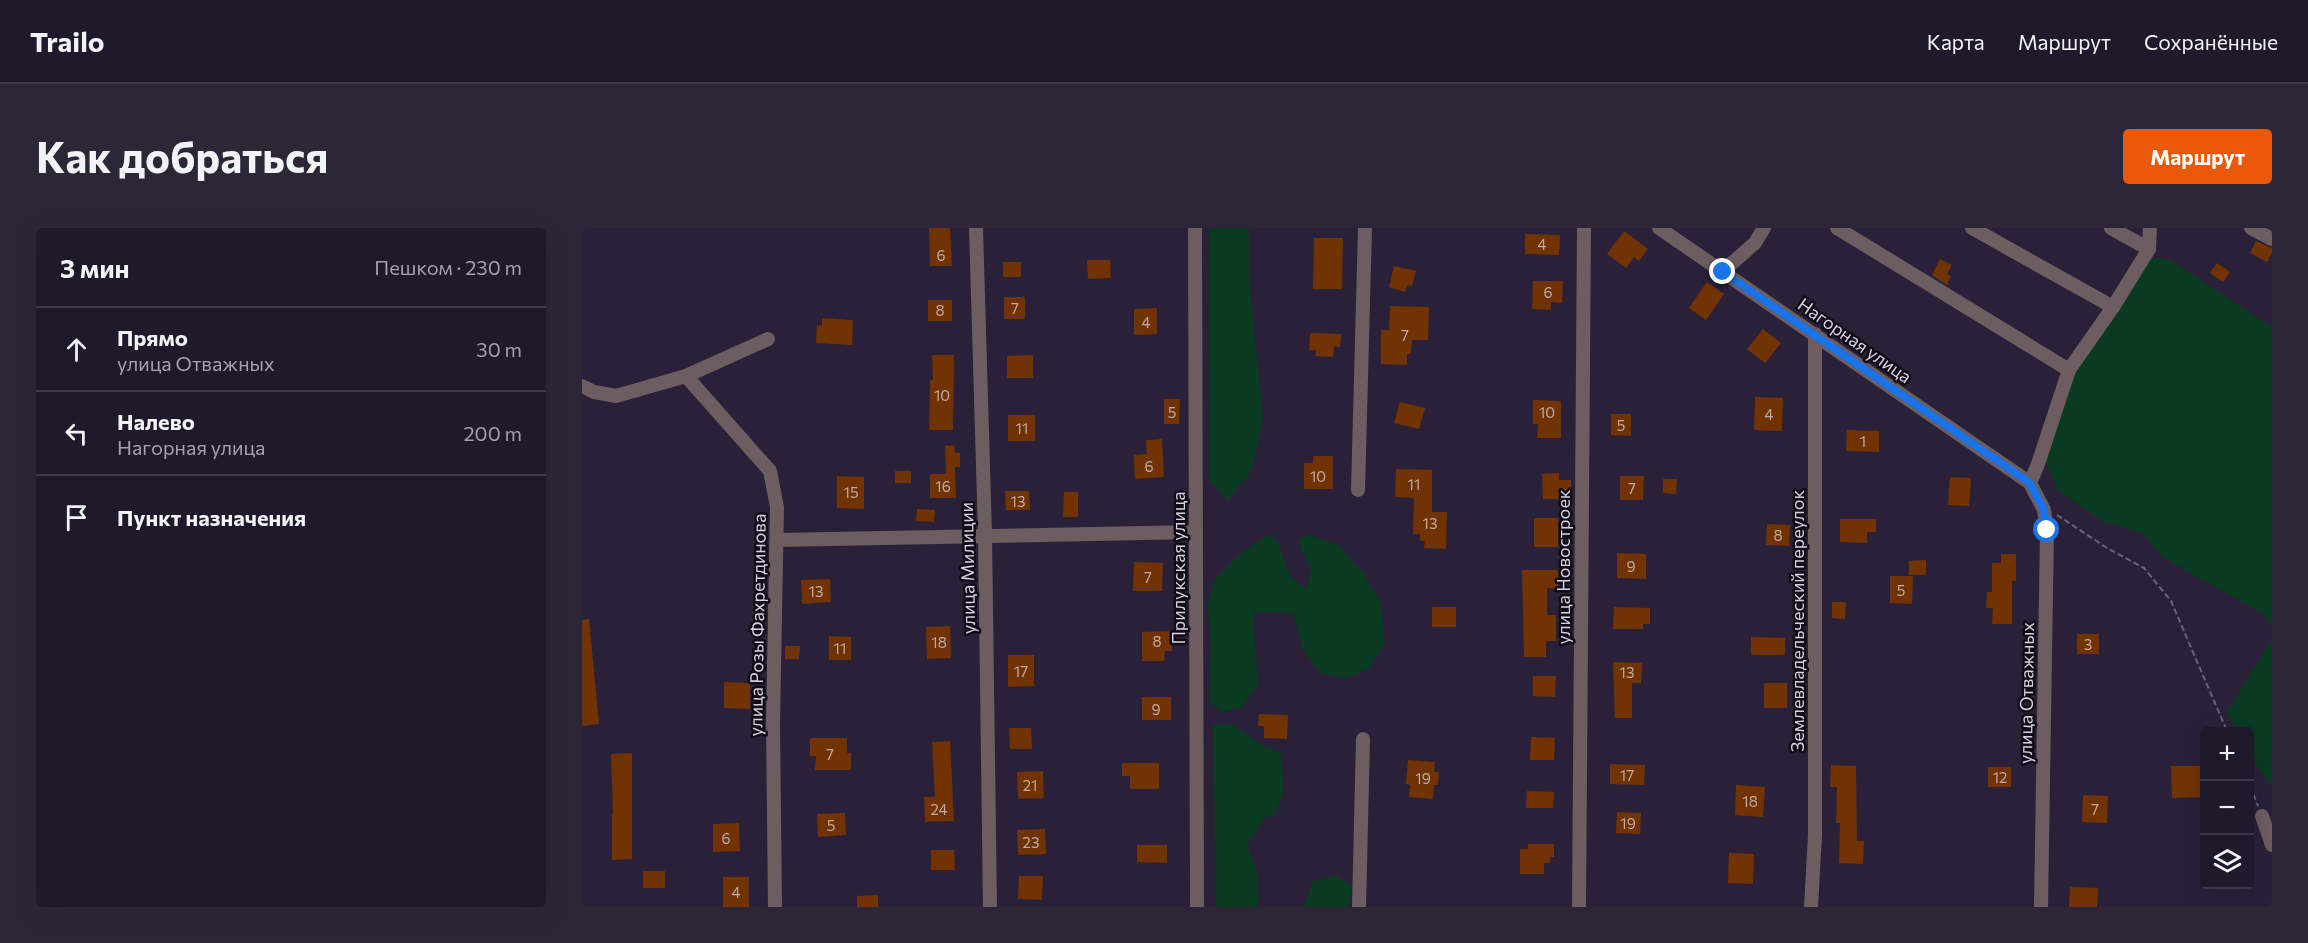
<!DOCTYPE html>
<html lang="ru">
<head>
<meta charset="utf-8">
<style>
	body { margin:0; font-family:Commissioner,sans-serif; background:#2d2637; color:#f1f3f6 }
	.controls { position:absolute; right:18px; bottom:18px; display:grid; overflow:hidden; border-radius:6px; box-shadow:0 6px 24px #0002 }
	.controls button { width:54px; height:54px; display:grid; place-items:center; padding:0; border:0; border-bottom:2px solid #3d3847; background:#20192b; color:#f1f3f6; font:30px sans-serif }
	.stop { position:absolute; width:18px; height:18px; margin:-14px; border:4px solid #1a73e8; border-radius:50%; background:#fff }
	.stop.end { background:#1a73e8; border-color:#fff; box-shadow:0 2px 6px #0008 }
	.list { margin:0; padding:0; list-style:none }
	h2 { display:flex; justify-content:space-between; align-items:center; height:78px; margin:0; padding:0 24px; font-size:26px }
	h2 small { font-size:20px; font-weight:400; color:#a2a0a9 }
	.list li { display:grid; grid-template-columns:39px 1fr auto; gap:18px; align-items:center; box-sizing:border-box; height:84px; padding:0 24px; border-top:2px solid #3d3847 }
	.list b { display:block; font-size:22px; white-space:nowrap }
	.list p { margin:0; font-size:20px; white-space:nowrap; color:#a2a0a9 }
	.list em { font-size:20px; font-style:normal; color:#a2a0a9 }
	.icon { flex:none; width:33px; height:33px; fill:none; stroke:currentColor; stroke-width:2; stroke-linecap:round; stroke-linejoin:round }
	.map { position:relative; flex:none; width:1690px; height:679px; overflow:hidden; border-radius:6px }
	header { display:flex; align-items:center; gap:36px; box-sizing:border-box; height:84px; padding:0 30px; background:#20192b; border-bottom:2px solid #3d3847 }
	header strong { font-size:28px }
	nav { display:flex; gap:33px; margin-inline-start:auto; font-size:21px }
	.intro { display:flex; align-items:center; justify-content:space-between; box-sizing:border-box; height:144px; padding:0 36px }
	h1 { margin:0; font-size:42px }
	.button { padding:15px 27px; border-radius:6px; background:#ea580c; color:#fff; font-size:21px; font-weight:700 }
	main { display:flex; gap:36px; padding:0 36px }
	aside { flex:1; background:#20192b; border-radius:6px; box-shadow:0 6px 24px #0002 }
	.map>svg:first-child { display:block }
</style>
</head>
<body>
<header>
<strong>Trailo</strong>
<nav><a>Карта</a><a>Маршрут</a><a>Сохранённые</a></nav>
</header>
<div class="intro"><h1>Как добраться</h1><a class="button">Маршрут</a></div>
<main>
<aside>
<h2>3 мин<small>Пешком · 230 m</small></h2>
<ul class="list">
<li><svg class="icon" aria-label="ahead" viewBox="0 0 24 24"><path d="M12 20V5M6 11l6-6 6 6"/></svg><div><b>Прямо</b><p>улица Отважных</p></div><em>30 m</em></li>
<li><svg class="icon" aria-label="left" viewBox="0 0 24 24"><path d="M17 20v-9H6M10 6l-5 5 5 5"/></svg><div><b>Налево</b><p>Нагорная улица</p></div><em>200 m</em></li>
<li><svg class="icon" aria-label="arrive" viewBox="0 0 24 24"><path d="M6 21V4h12l-3 4 3 4H6"/></svg><div><b>Пункт назначения</b></div></li>
</ul>
</aside>
<div class="map">
<svg width="1690" height="679" viewBox="0 0 1690 679">
	<rect width="100%" height="100%" fill="#2a2139"/>
	<g fill="#093b21">
		<path d="M627,0H667V55L681,189L673,230L666,249L657,257L646,273L627,251Z"/>
		<path d="M1570,30L1587,32L1690,99V399L1683,387L1582,330L1561,305L1520,293L1475,261L1463,231L1490,144Z"/>
		<path d="M688,306L696,315L709,349L725,362L729,341L717,315L724,306L756,317L781,345L798,373L803,415L787,441L763,451L739,445L722,423L711,385L680,384L671,385L676,457L659,480L640,483L627,474L629,417L626,376L633,351L660,324Z"/>
		<path d="M1690,411V559L1668,528V503H1655L1645,484Z"/>
		<path d="M631,496L651,497L676,515L699,525L701,565L693,587L682,590L665,617L675,644L676,679H634Z"/>
		<path d="M755,648L770,658L766,679H722L731,653Z"/>
	</g>
	<g fill="#723302">
		<path d="M347,0H368L370,38H348Z"/>
		<path d="M1042,3L1066,21L1057,33L1052,29L1044,40L1025,26Z"/>
		<path d="M943,6L978,7L977,27L943,26Z"/>
		<path d="M732,10H761L760,61H731Z"/>
		<path d="M1674,13L1690,20V25L1685,34L1668,25Z"/>
		<path d="M1358,31L1370,37L1365,46L1369,48L1365,57L1350,47Z"/>
		<path d="M505,32H528L529,50L506,51Z"/>
		<rect x="421" y="34" width="18" height="15"/>
		<path d="M1635,35L1648,44L1641,54L1628,45Z"/>
		<path d="M812,38L834,43L830,58L825,57L823,64L807,59Z"/>
		<path d="M951,53H981L980,75L969,74V82L950,81Z"/>
		<path d="M1125,54L1142,66L1124,92L1107,80Z"/>
		<rect x="422" y="69" width="21" height="22"/>
		<rect x="346" y="72" width="24" height="21"/>
		<path d="M808,78L847,79L846,112H830L829,126H825V137L799,136V102H807Z"/>
		<path d="M575,80V106L552,107V81Z"/>
		<path d="M240,90L271,92L270,117L234,115L235,97L240,98Z"/>
		<path d="M1181,101L1199,115L1183,135L1165,121Z"/>
		<path d="M728,105L759,106L758,119L752,118L751,129L733,128L734,122H727Z"/>
		<path d="M350,127H372L371,202H347L348,152H351Z"/>
		<path d="M451,127V150H425V128Z"/>
		<path d="M1173,169L1201,170L1200,203L1172,202Z"/>
		<path d="M582,171H598L597,196H582Z"/>
		<path d="M951,172L979,173V210H955L956,196H951Z"/>
		<path d="M818,174L843,180L837,201L812,195Z"/>
		<path d="M1029,186H1049V208L1029,207Z"/>
		<rect x="426" y="187" width="27" height="26"/>
		<path d="M1265,202L1297,203V224L1264,223Z"/>
		<path d="M580,211L582,249L553,251L552,227L565,226L564,212Z"/>
		<path d="M372,217L373,225H378V239H373L374,270H348V246H364L363,218Z"/>
		<path d="M731,228H751V261H722V235H731Z"/>
		<path d="M814,241L850,242V284H865L864,321L842,320L843,313H838V306H831L832,270L813,269Z"/>
		<rect x="313" y="243" width="16" height="12"/>
		<path d="M977,245V252H989L990,271H961L960,246Z"/>
		<path d="M255,248L282,249V281L255,280Z"/>
		<path d="M1038,248H1062L1061,272H1038Z"/>
		<path d="M1368,249L1389,250L1387,278L1366,277Z"/>
		<path d="M1081,251H1095L1094,266L1081,265Z"/>
		<path d="M423,263H447L448,282H424Z"/>
		<path d="M482,264H496V289H481Z"/>
		<path d="M335,281L353,282L352,294L334,293Z"/>
		<rect x="952" y="290" width="24" height="29"/>
		<path d="M1258,291H1294V304H1285V315L1258,314Z"/>
		<path d="M1185,296L1208,297L1207,318L1184,317Z"/>
		<path d="M1035,325L1064,326V351L1035,350Z"/>
		<path d="M1419,326H1434V353H1430V396H1410L1411,380H1404L1405,364H1410V335H1419Z"/>
		<path d="M1344,332V347H1327V333Z"/>
		<path d="M552,334L581,335L580,363H551Z"/>
		<path d="M940,342H976V361L965,360V387H974V413H964V429H942Z"/>
		<path d="M1308,348H1331L1330,376L1308,375Z"/>
		<path d="M248,351L249,374L220,376L219,352Z"/>
		<path d="M1250,374H1264L1263,391L1250,390Z"/>
		<rect x="850" y="379" width="24" height="20"/>
		<path d="M1032,379L1068,380V396H1061V401H1031Z"/>
		<path d="M7,391L17,496L0,498V392Z"/>
		<path d="M368,398L369,430L345,431L344,399Z"/>
		<path d="M590,403V423H583L582,433H560V404Z"/>
		<rect x="1495" y="406" width="22" height="20"/>
		<path d="M247,408L269,409V432H247Z"/>
		<path d="M1169,409L1203,410V427H1169Z"/>
		<path d="M203,418H218L217,431H203Z"/>
		<path d="M426,427H452V458L426,459Z"/>
		<path d="M1031,434L1060,435L1059,455H1050V490H1033Z"/>
		<path d="M951,448H974L973,469L951,468Z"/>
		<path d="M142,454L168,455V481L142,480Z"/>
		<rect x="1182" y="455" width="23" height="25"/>
		<rect x="560" y="469" width="29" height="23"/>
		<path d="M677,486L706,487L705,511L682,510V498H676Z"/>
		<path d="M427,500H449L450,521H428Z"/>
		<path d="M949,509L973,510L972,532H948Z"/>
		<path d="M228,510H265V525H269V542H233L234,528H228Z"/>
		<path d="M368,513L372,593L343,594L342,569H353L350,514Z"/>
		<path d="M50,525V631L30,632V586L31,585L29,526Z"/>
		<path d="M826,532L853,534L852,544H857L856,557H852L851,571L827,569L828,557L824,556Z"/>
		<path d="M540,535H577V561H548V548H540Z"/>
		<path d="M1028,536L1063,537L1062,557L1028,556Z"/>
		<path d="M1249,537L1274,538L1275,613H1282L1281,636L1257,635L1258,595H1254L1255,559H1248Z"/>
		<path d="M1589,538H1623V569L1590,570Z"/>
		<rect x="1406" y="539" width="23" height="20"/>
		<path d="M461,543L462,570L436,571L435,544Z"/>
		<path d="M1154,557L1183,559L1181,589L1153,587Z"/>
		<path d="M945,563L972,564L971,580H944Z"/>
		<path d="M1501,567L1526,568L1525,595L1500,594Z"/>
		<path d="M1035,584L1059,585L1058,606L1034,605Z"/>
		<path d="M263,585L264,607L236,609L235,586Z"/>
		<path d="M157,595L158,623L131,624V596Z"/>
		<path d="M463,601L464,626L436,627L435,602Z"/>
		<path d="M946,616H972V629H968V635H962V646H938V621H946Z"/>
		<path d="M555,617H585V635L555,634Z"/>
		<path d="M349,622H372L373,642H349Z"/>
		<path d="M1147,625L1172,626L1171,656L1146,655Z"/>
		<rect x="61" y="643" width="22" height="17"/>
		<path d="M437,648H461L460,672L436,671Z"/>
		<rect x="141" y="649" width="26" height="30"/>
		<path d="M1488,659L1516,660L1515,679H1487Z"/>
		<path d="M296,667V679H275V668Z"/>
	</g>
	<g fill="none" stroke-linecap="round" stroke-linejoin="round">
		<g stroke="#6a6377" stroke-width="2" stroke-dasharray="6 3" stroke-linecap="butt">
			<path d="M1475,287L1525,320L1562,340L1589,373L1645,503"/>
			<path d="M1668,558L1676,578"/>
		</g>
		<g stroke="#6c5d60" stroke-width="14">
			<path d="M394,0L403,306L408,679"/>
			<path d="M613,0L615,679"/>
			<path d="M1077,0L1448,255L1462,282L1465,302L1459,679"/>
			<path d="M1255,0L1487,142"/>
			<path d="M1390,0L1531,79"/>
			<path d="M1529,0L1567,21"/>
			<path d="M1669,0L1690,11"/>
			<path d="M1141,43L1173,15L1182,0"/>
			<path d="M104,148L188,243L195,279L191,495L193,679"/>
			<path d="M0,158L12,164L34,168L104,148L186,111"/>
			<path d="M1448,255L1456,236L1487,142L1531,79L1567,21L1568,0"/>
			<path d="M776,262L783,0"/>
			<path d="M195,312L614,304"/>
			<path d="M1680,588L1690,617"/>
			<path d="M777,679L781,511"/>
			<path d="M997,679L1002,0"/>
			<path d="M1229,679L1233,607V106"/>
		</g>
	</g>
	<g fill="none" stroke-linecap="round" stroke-linejoin="round">
		<path stroke="#1a73e8" stroke-width="8" d="M1141,44L1448,255L1462,282L1465,302"/>
	</g>
	<g text-anchor="middle" dominant-baseline="central" stroke-width="5" stroke-linejoin="round" paint-order="stroke">
		<g font-size="15" fill="#bdaaa8">
			<text x="960" y="16">4</text>
			<text x="359" y="27">6</text>
			<text x="966" y="64">6</text>
			<text x="433" y="80">7</text>
			<text x="358" y="82">8</text>
			<text x="564" y="94">4</text>
			<text x="823" y="107">7</text>
			<text x="360" y="167">10</text>
			<text x="590" y="184">5</text>
			<text x="965" y="184">10</text>
			<text x="1187" y="186">4</text>
			<text x="1039" y="197">5</text>
			<text x="440" y="200">11</text>
			<text x="1281" y="213">1</text>
			<text x="567" y="238">6</text>
			<text x="736" y="248">10</text>
			<text x="832" y="256">11</text>
			<text x="361" y="258">16</text>
			<text x="1050" y="260">7</text>
			<text x="269" y="264">15</text>
			<text x="436" y="273">13</text>
			<text x="848" y="295">13</text>
			<text x="1196" y="307">8</text>
			<text x="1049" y="338">9</text>
			<text x="566" y="349">7</text>
			<text x="1319" y="362">5</text>
			<text x="234" y="363">13</text>
			<text x="575" y="413">8</text>
			<text x="357" y="414">18</text>
			<text x="1506" y="416">3</text>
			<text x="258" y="420">11</text>
			<text x="439" y="443">17</text>
			<text x="1045" y="444">13</text>
			<text x="574" y="481">9</text>
			<text x="248" y="526">7</text>
			<text x="1045" y="547">17</text>
			<text x="1418" y="549">12</text>
			<text x="841" y="550">19</text>
			<text x="448" y="557">21</text>
			<text x="1168" y="573">18</text>
			<text x="357" y="581">24</text>
			<text x="1513" y="581">7</text>
			<text x="1046" y="595">19</text>
			<text x="249" y="597">5</text>
			<text x="144" y="610">6</text>
			<text x="449" y="614">23</text>
			<text x="154" y="664">4</text>
		</g>
		<g font-size="18" fill="#d6d1e0" stroke="#110d18">
			<text transform="translate(1273 112) rotate(35)">Нагорная улица</text>
			<text transform="translate(981 339) rotate(-90)">улица Новостроек</text>
			<text transform="translate(385 340) rotate(-91)">улица Милиции</text>
			<text transform="translate(596 340) rotate(-90)">Прилукская улица</text>
			<text transform="translate(1215 393) rotate(-90)">Землевладельческий переулок</text>
			<text transform="translate(175 397) rotate(-89)">улица Розы Фахретдинова</text>
			<text transform="translate(1444 465) rotate(-89)">улица Отважных</text>
		</g>
	</g>
</svg>
<div class="controls">
<button>+</button>
<button>−</button>
<button><svg class="icon" aria-label="layers" viewBox="0 0 24 24"><path d="M12 4l9 5-9 5-9-5zM3 14l9 5 9-5"/></svg></button>
</div>
<div class="stop" style="left:1465px;top:302px"></div>
<div class="stop end" style="left:1141px;top:44px"></div>
</div>
</main>
</body>
</html>
